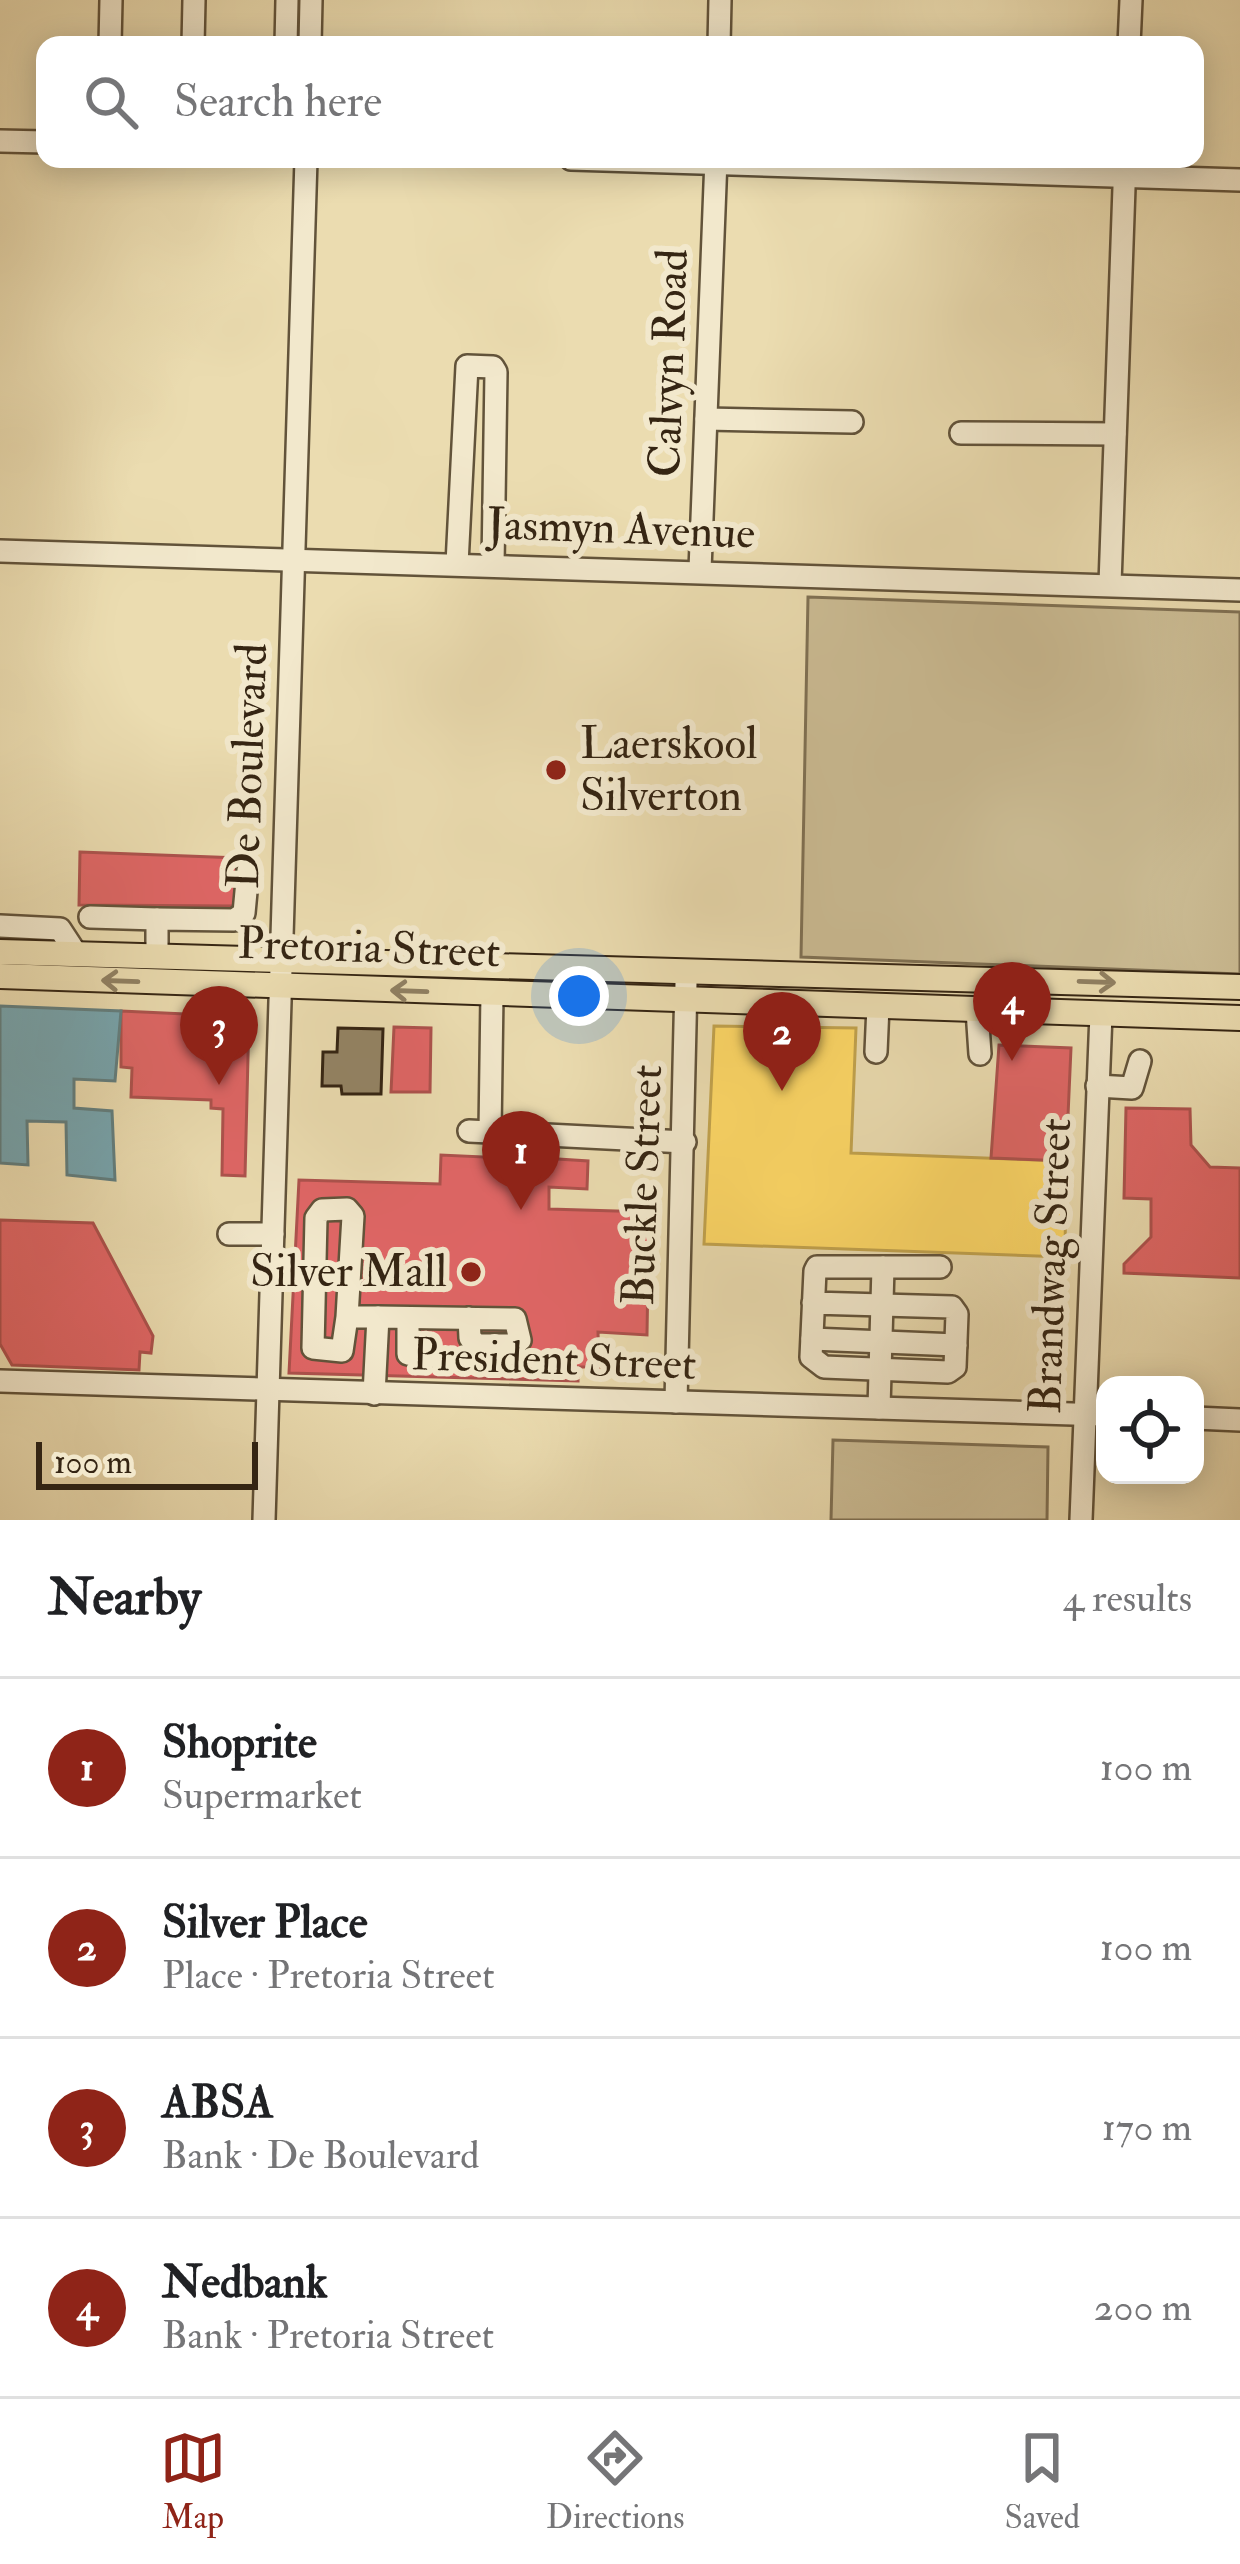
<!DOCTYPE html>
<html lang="en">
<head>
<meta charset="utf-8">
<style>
	body { margin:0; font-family:"IM FELL Double Pica",serif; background:#f2f2f2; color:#202124 }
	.controls { position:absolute; right:36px; bottom:36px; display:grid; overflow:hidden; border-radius:24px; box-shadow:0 6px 30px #0003 }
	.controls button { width:108px; height:108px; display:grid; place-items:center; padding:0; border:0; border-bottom:3px solid #e0e0e0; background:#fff; color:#202124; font:60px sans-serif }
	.scale { position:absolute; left:36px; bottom:30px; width:222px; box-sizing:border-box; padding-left:12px; border:6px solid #352513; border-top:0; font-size:33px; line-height:42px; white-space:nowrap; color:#352513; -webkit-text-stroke:9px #f2e8cc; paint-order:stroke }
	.you { position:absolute; left:579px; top:996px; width:42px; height:42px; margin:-30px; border:9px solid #fff; border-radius:50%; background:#1a73e8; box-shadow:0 0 0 18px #1a73e833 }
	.badge { display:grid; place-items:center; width:78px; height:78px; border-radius:50%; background:#8f2418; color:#fff; font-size:39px; font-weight:700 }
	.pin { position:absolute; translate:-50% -99px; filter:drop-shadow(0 3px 6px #0008) }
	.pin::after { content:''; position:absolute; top:63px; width:42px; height:36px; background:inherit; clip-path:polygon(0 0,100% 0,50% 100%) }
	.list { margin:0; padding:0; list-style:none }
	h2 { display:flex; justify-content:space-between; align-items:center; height:156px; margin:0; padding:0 48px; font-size:51px }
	h2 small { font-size:39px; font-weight:400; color:#757577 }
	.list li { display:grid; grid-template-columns:78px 1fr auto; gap:36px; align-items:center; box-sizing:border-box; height:180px; padding:0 48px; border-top:3px solid #e0e0e0 }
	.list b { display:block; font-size:45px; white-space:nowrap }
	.list p { margin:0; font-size:39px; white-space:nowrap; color:#757577 }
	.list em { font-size:39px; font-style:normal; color:#757577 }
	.icon { flex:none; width:66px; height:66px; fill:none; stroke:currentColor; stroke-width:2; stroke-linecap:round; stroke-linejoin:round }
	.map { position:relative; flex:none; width:1240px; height:1520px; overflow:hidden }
	.search { position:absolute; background:#fff; box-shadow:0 6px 30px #0003; left:36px; right:36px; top:36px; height:132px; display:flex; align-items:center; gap:30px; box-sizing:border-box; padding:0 42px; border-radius:24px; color:#757577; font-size:45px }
	.sheet { height:876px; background:#fff }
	nav { display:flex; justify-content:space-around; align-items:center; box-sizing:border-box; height:168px; border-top:3px solid #e0e0e0; background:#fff; font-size:33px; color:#757577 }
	nav a { display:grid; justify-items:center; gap:6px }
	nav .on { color:#8f2418 }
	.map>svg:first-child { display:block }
</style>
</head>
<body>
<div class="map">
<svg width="1240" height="1520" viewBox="0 0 1240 1520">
	<rect width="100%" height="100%" fill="#ebdcb0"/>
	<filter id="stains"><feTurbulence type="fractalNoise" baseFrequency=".00167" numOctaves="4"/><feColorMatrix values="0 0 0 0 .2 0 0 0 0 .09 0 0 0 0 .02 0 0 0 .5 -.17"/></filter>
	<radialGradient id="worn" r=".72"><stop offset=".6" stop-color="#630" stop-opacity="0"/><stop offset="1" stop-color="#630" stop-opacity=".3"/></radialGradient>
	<g fill="#ccbd95" stroke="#807154" stroke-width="3">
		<path d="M808,597L1240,612V974L801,957Z"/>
		<path d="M833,1440L1048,1447L1047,1520H831Z"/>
	</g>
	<path fill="#ffd966" stroke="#c2a34d" stroke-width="3" d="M714,1026L856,1028L851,1153L1066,1161L1065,1257L704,1244Z"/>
	<g fill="#e06666" stroke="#ad524d" stroke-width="3">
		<path d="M80,852L239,858L237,906L79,905Z"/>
		<path d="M121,1011L249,1017L245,1176L222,1175L223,1109L211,1108V1100L131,1097L132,1068L121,1067Z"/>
		<path d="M394,1027L431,1028L430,1092H391Z"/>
		<path d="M999,1045L1071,1048L1066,1161L991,1158Z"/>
		<path d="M1126,1108L1190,1109L1191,1145L1210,1167L1240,1168V1278L1124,1273V1264L1151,1237V1199L1124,1198Z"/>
		<path d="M505,1142L525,1143L527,1157L588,1161L587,1189L549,1187V1209L649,1212L647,1335L598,1332L599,1367H578V1381L289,1373L299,1180L440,1184L441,1155L505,1158Z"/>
		<path d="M0,1220L93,1223L153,1336L151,1353L140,1352L139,1370L12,1365L0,1344Z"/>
	</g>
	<path fill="#76a5af" stroke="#627f80" stroke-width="3" d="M0,1006L121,1011L115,1081L74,1079V1108L112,1111L115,1180L67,1175L66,1122L27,1121L28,1165L0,1163Z"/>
	<path fill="#948465" stroke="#352513" stroke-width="3" d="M338,1028L383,1029L381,1094H342L341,1086H322L323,1052H337Z"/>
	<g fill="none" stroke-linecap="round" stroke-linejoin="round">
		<g stroke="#62533a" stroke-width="26">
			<g id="minor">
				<path d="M110,45L111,0"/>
				<path d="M193,45L194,0"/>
				<path d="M286,45L287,0"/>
				<path d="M310,45L311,0"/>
				<path d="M719,45L720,0"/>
				<path d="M1129,45L1131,0"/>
				<path d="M0,141L45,142"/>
				<path d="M571,159L1240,180"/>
				<path d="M706,419L852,422"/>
				<path d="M961,433L1115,434"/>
				<path d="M0,551L1240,590"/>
				<path d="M457,564L467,366L493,367L496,372L493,565"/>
				<path d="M700,570L716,159"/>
				<path d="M1110,584L1125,159"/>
				<path d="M90,917L157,919"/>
				<path d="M0,926L60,929L77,955"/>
				<path d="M157,957V919L234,920L244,913L248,870"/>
				<path d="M977,1010L980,1054"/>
				<path d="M876,1052L878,1006"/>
				<path d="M1097,1086L1132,1088L1140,1061"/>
				<path d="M469,1131L685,1142"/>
				<path d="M490,1132L492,994"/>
				<path d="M229,1234H273"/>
				<path d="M813,1303L952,1307L957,1314L955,1367L948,1372L824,1367L811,1357L815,1271L817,1267H940"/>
				<path d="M347,1317L353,1216L347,1209L322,1210L316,1218L313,1348L342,1351L347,1317H378"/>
				<path d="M408,1318V1354L429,1357"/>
				<path d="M812,1339L956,1345"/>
				<path d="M0,1381L1105,1415"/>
				<path d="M374,1394L378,1317L515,1319L520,1340L514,1345H477L470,1338L469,1318"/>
				<path d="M676,1402L686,983"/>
				<path d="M879,1408L883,1267"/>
				<path d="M1195,1418L1240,1420"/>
				<path d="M264,1520L306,159"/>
				<path d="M1081,1520L1101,1014"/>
			</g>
		</g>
		<g stroke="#352513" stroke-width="28">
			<g id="major">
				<path d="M0,952L1240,987"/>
				<path d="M0,976L1240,1018"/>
			</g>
		</g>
		<use href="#minor" stroke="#f2e8cc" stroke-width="21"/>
		<use href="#major" stroke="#ebdcb0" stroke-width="24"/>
	</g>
	<defs><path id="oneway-shaft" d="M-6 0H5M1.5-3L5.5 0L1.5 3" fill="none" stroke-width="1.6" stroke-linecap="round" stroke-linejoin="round" transform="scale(3)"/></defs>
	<g stroke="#908062">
		<use href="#oneway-shaft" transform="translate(120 981) rotate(-178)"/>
		<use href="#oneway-shaft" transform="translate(1097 982) rotate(2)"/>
		<use href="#oneway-shaft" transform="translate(409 991) rotate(-178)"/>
	</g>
	<g fill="#8f2418" stroke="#f2e8cc" stroke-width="4.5">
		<circle cx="556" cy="770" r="12"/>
		<circle cx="471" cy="1272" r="12"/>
	</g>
	<g text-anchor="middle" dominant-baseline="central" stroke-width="12" stroke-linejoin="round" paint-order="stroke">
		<g font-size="45" fill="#352513" stroke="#f2e8cc">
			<text transform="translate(669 363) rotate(-88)">Calvyn Road</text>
			<text transform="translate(621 529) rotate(2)">Jasmyn Avenue</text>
			<text transform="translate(248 766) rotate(-88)">De Boulevard</text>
			<text transform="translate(369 948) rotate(2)">Pretoria Street</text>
			<text transform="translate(643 1185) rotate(-88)">Buckle Street</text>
			<text transform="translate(1051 1266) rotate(-88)">Brandwag Street</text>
			<text transform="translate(554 1360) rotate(2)">President Street</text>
		</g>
		<g font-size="45" fill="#352513" stroke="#f2e8cc" text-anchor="start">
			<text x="580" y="744">Laerskool<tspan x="580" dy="52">Silverton</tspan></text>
			<text x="447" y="1272" text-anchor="end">Silver Mall</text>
		</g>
	</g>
	<rect width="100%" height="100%" filter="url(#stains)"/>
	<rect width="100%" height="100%" fill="url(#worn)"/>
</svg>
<div class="controls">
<button><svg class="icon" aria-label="locate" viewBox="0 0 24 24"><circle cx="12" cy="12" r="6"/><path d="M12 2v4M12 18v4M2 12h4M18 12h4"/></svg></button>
</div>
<div class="scale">100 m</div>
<div class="you"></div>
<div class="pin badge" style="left:521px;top:1210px">1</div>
<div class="pin badge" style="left:782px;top:1091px">2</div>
<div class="pin badge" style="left:219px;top:1085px">3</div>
<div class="pin badge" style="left:1012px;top:1061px">4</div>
<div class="search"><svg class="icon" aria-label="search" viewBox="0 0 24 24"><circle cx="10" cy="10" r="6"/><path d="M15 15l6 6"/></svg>Search here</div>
</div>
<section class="sheet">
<h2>Nearby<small>4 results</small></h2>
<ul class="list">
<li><span class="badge">1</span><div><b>Shoprite</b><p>Supermarket</p></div><em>100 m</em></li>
<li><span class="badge">2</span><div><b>Silver Place</b><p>Place · Pretoria Street</p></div><em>100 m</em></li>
<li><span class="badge">3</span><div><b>ABSA</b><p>Bank · De Boulevard</p></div><em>170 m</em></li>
<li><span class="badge">4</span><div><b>Nedbank</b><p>Bank · Pretoria Street</p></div><em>200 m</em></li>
</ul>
</section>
<nav>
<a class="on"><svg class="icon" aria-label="map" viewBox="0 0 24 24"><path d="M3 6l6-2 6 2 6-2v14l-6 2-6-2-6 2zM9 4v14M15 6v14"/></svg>Map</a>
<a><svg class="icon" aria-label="directions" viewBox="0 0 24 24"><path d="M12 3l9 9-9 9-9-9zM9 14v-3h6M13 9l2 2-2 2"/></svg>Directions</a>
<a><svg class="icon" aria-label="saved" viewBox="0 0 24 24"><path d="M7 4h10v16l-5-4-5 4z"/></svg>Saved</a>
</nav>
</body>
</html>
